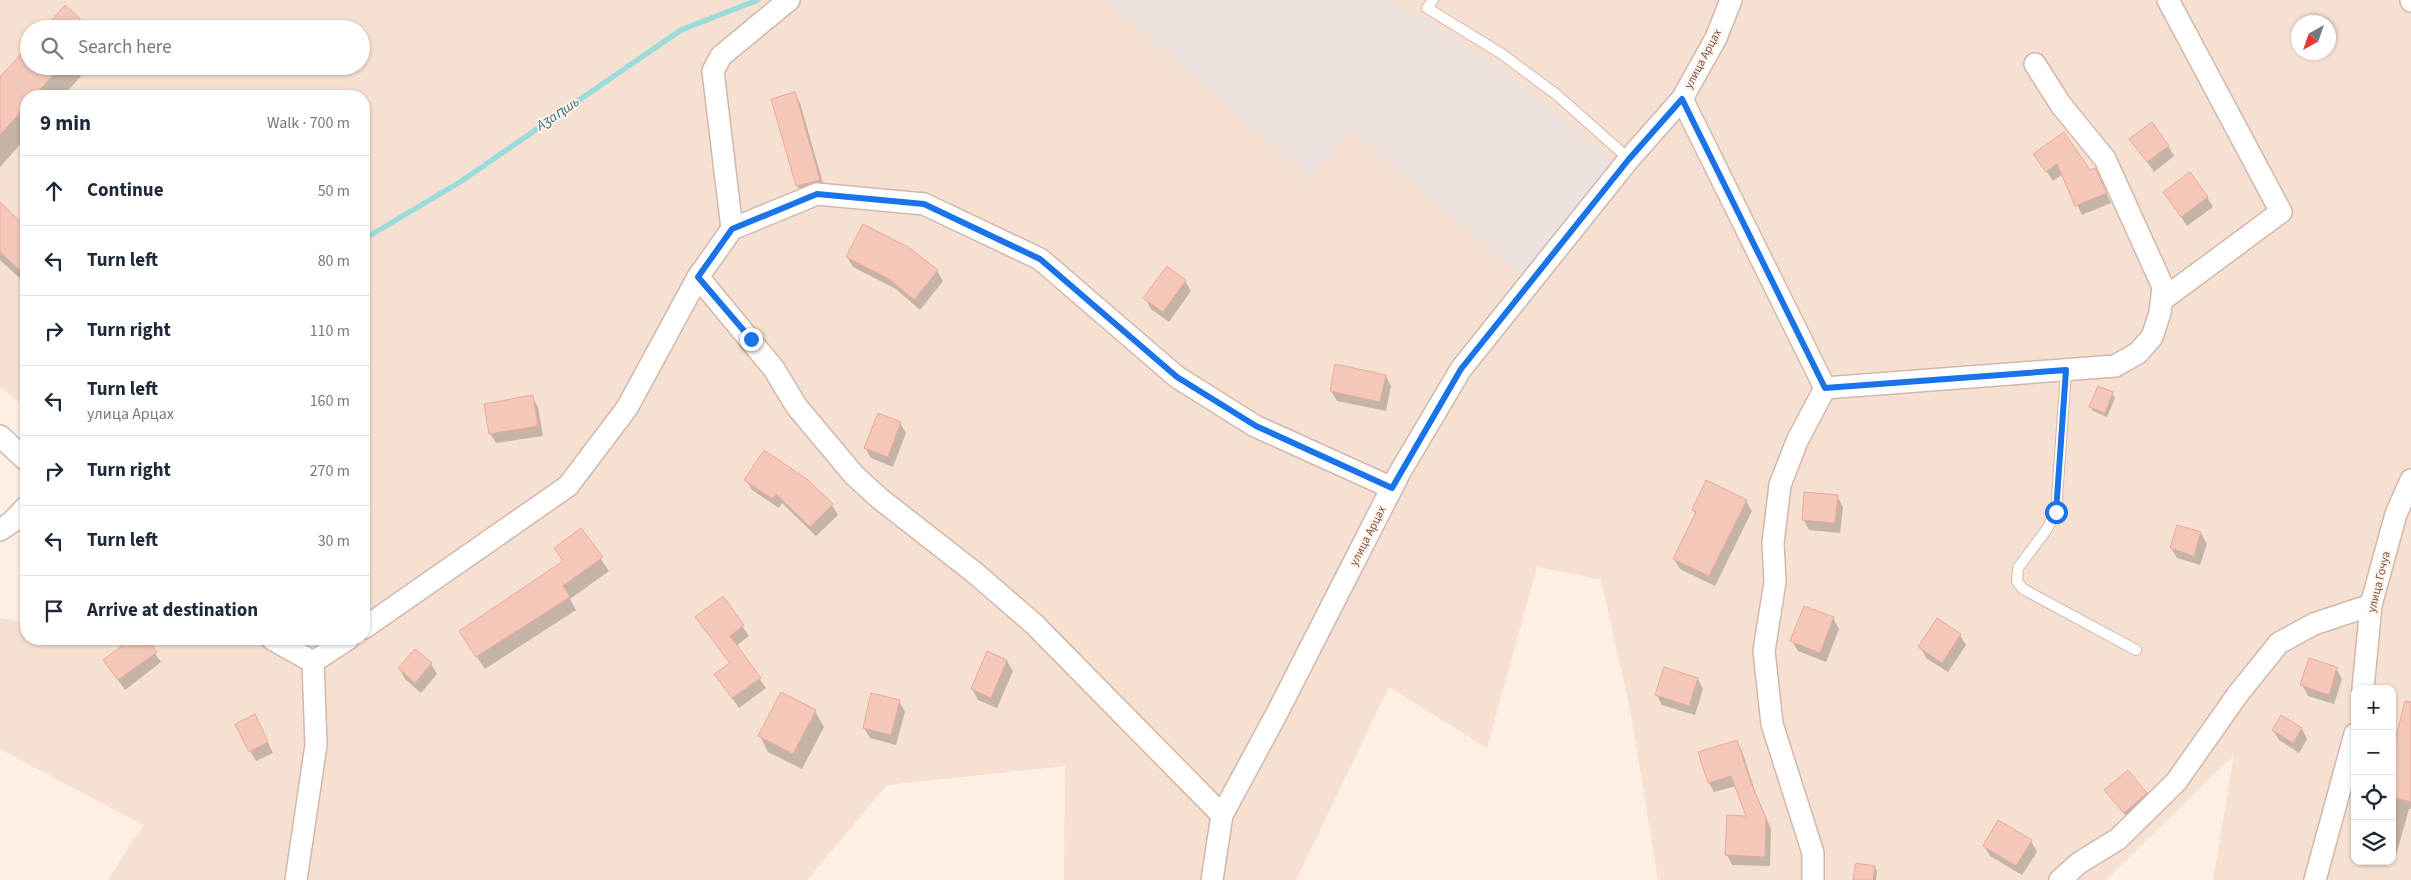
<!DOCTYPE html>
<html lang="en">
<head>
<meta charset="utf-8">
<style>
	body { margin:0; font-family:"Source Sans 3",sans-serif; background:#f6f6f7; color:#1f2937 }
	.controls { position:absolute; right:15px; bottom:15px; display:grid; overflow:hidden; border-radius:10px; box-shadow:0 1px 4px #0004 }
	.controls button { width:45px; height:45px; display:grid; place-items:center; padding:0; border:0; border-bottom:1px solid #e0e1e3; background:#fff; color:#1f2937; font:25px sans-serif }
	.compass { position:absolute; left:2291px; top:15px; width:45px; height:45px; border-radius:50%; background:#fff; box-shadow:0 1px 4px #0004; rotate:220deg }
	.stop { position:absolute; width:15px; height:15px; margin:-11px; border:4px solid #1a73e8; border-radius:50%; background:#fff }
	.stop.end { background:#1a73e8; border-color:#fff; box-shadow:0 1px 5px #0008 }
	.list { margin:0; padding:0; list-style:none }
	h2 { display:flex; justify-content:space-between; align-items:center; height:65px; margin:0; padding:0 20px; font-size:21px }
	h2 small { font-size:16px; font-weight:400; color:#747a83 }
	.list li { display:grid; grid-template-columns:32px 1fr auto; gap:15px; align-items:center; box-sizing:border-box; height:70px; padding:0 20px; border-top:1px solid #e0e1e3 }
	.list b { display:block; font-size:19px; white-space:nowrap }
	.list p { margin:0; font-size:16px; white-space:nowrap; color:#747a83 }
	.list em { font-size:16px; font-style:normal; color:#747a83 }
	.icon { flex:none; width:28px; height:28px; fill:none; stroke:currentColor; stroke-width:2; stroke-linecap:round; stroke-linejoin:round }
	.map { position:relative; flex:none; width:2411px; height:880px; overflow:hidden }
	.search { position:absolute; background:#fff; box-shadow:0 1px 4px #0004; left:20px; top:20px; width:350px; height:55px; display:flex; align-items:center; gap:12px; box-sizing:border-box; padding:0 18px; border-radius:28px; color:#747a83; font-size:19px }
	.panel { position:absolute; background:#fff; box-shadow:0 1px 4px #0004; left:20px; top:90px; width:350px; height:555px; border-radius:20px }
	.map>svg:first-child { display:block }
</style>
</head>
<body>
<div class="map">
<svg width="2411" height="880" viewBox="0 0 2411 880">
	<rect width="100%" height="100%" fill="#feefe4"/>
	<path fill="#f6e0d1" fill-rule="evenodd" d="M0,0H2411V880H2213L2234,755L2106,880H1658L1631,714L1601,580L1537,567L1487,748L1389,687L1296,880H1064L1065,766L887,785L807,880H108L143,825L0,749V618L26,622V639H364V96H26V408L0,387ZM2298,22H2328V52H2298ZM29,29H361V66H29ZM2355,689H2392V861H2355Z"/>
	<path fill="#ede3de" d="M1106,0H1388L1412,16L1420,14L1517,80L1616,164L1524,278L1350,130L1310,178Z"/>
	<g fill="#0003">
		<path d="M29,66H90L63,96H26V138L0,167V79Z"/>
		<path d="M794,93L800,103L825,190L803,195L797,185Z"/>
		<path d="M2131,139L2168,146L2174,156L2154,172Z"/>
		<path d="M2035,154L2090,171L2095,169L2111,203L2082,215L2063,174L2053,181Z"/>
		<path d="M2165,193L2207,197L2213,207L2187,226Z"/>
		<path d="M0,204L26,228V284L0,260Z"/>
		<path d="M847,257L937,271L943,281L920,310L896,289L853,267Z"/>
		<path d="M1185,281L1191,291L1169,322L1151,309L1145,298Z"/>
		<path d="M1386,376L1391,386L1386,411L1337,401L1331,391Z"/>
		<path d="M2112,393L2115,398L2107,417L2093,411L2090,406Z"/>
		<path d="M532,397L538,407L543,436L496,443L490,433Z"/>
		<path d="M900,423L906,433L893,467L871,458L865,448Z"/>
		<path d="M746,480L832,505L838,515L816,536L782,503L779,508L752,490Z"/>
		<path d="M1837,496L1843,507L1840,533L1809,530L1804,520Z"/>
		<path d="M1746,501L1752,511L1715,586L1680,569L1674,559L1696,515L1693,510Z"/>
		<path d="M2178,526L2201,533L2207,544L2200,565L2177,558L2171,548Z"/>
		<path d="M581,530L609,571L570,599L576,610L485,669L468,644L564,562L556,549Z"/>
		<path d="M723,598L749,636L736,646L766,688L739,708L722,684L730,664L697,618Z"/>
		<path d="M1833,618L1839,629L1826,662L1798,651L1792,641Z"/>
		<path d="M1960,635L1966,645L1948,672L1926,658L1920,647Z"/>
		<path d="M133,639H145L161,662L125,690L104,660Z"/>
		<path d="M415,650L431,664L437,674L421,693L405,679L399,668Z"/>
		<path d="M1007,661L1013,671L997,708L978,700L972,689Z"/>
		<path d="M2336,668L2342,679L2334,704L2308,696L2302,685Z"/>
		<path d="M1698,679L1703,689L1695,715L1662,705L1657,695Z"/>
		<path d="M899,701L905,712L896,745L870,738L864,728Z"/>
		<path d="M815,711L824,727L802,769L768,752L760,736Z"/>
		<path d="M2411,724V809H2409L2395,859L2392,858V759Z"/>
		<path d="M260,726L273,753L256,761L250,751Z"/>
		<path d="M2302,729L2307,739L2299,753L2279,740L2273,730Z"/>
		<path d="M1737,742L1742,751L1756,794L1771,829L1770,866L1732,865L1727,855L1748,817L1736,786L1714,792L1709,783Z"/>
		<path d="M2106,790L2146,794L2152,804L2130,822Z"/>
		<path d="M2031,841L2037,852L2022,875L1990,856L1984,846Z"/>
		<path d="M1875,867L1877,872L1876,880H1854Z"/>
	</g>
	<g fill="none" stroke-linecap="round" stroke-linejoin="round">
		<path stroke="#9cdbdb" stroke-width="5.5" d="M364,239L460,182L681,30L758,0"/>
	</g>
	<g fill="#f5c7b9" stroke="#e9aa99">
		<path d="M65,5L91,29H44Z"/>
		<path d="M29,45V66H62L34,96H26V106L0,135V77Z"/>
		<path d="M795,92L820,180L796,186L771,99Z"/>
		<path d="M2152,122L2169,146L2147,162L2129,139Z"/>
		<path d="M2064,132L2090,170L2095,168L2107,193L2075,206L2057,164L2046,172L2033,154Z"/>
		<path d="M2190,172L2208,197L2181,217L2163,192Z"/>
		<path d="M0,202L26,227V276L0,252Z"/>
		<path d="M863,224L908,247L938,270L914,300L889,279L846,257Z"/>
		<path d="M1167,266L1186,280L1163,312L1143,298Z"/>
		<path d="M1335,364L1386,375L1380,402L1330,391Z"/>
		<path d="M2098,386L2113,392L2105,413L2089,407Z"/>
		<path d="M533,395L538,426L489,434L484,404Z"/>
		<path d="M878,413L901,422L888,457L864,448Z"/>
		<path d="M764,450L808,480L833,504L810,527L776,494L773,499L744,480Z"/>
		<path d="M1706,480L1747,500L1709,576L1673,559L1696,512L1692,510Z"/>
		<path d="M1804,492L1838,495L1835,523L1802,520Z"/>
		<path d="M2177,525L2201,532L2194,556L2170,548Z"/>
		<path d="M581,528L603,557L563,586L570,597L476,657L459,631L563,561L554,548Z"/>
		<path d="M723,596L744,625L730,636L761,678L732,698L714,674L730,663L695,617Z"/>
		<path d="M1804,606L1834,617L1820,653L1790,641Z"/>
		<path d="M1937,618L1961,634L1942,663L1918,647Z"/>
		<path d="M131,639H147L157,652L118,680L103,660Z"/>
		<path d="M415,649L432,663L415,683L398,668Z"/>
		<path d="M987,651L1007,660L991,698L971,689Z"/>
		<path d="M2309,658L2337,667L2329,695L2300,685Z"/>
		<path d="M1664,667L1698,678L1689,706L1655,695Z"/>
		<path d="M781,692L816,710L793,754L758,736Z"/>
		<path d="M871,693L900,700L891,735L863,728Z"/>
		<path d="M2405,701L2411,702V802L2392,797V753Z"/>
		<path d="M255,714L268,742L249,752L235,724Z"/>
		<path d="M2281,715L2302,728L2293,743L2272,730Z"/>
		<path d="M1737,740L1751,783L1766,818L1765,857L1725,855L1727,815L1746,816L1731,776L1708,783L1698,752Z"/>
		<path d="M2128,770L2147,793L2124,813L2104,790Z"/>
		<path d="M1998,820L2032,840L2016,866L1983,846Z"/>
		<path d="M1856,863L1875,866L1873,880H1853Z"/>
	</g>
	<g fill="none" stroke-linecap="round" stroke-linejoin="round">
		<g stroke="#d2b7ab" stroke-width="12">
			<g id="lane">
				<path d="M1433,0L1427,8L1502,54L1557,95L1629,159"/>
				<path d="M2066,371L2056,512L2047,529L2018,568L2017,581L2023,589L2136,650"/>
			</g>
		</g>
		<g stroke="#d2b7ab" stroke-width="24">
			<g id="street">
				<path d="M2411,0V1"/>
				<path d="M1682,99L1825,388L1797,441L1780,485L1773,543L1775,582L1764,651L1772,724L1813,853V880"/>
				<path d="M732,229L713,71L721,56L789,0"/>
				<path d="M698,277L774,369L797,407L854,475L879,498L975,573L1034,624L1222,815"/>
				<path d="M2162,300L2281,212L2168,0"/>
				<path d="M1825,388L2115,366L2138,353L2152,337L2160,313L2163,287L2105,159L2061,105L2035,64"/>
				<path d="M0,436L26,460"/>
				<path d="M0,530L12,522L26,507"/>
				<path d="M364,628L568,486L627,408L698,277L732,229L817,194L924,204L1040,259L1177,377L1255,426L1392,488"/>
				<path d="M272,639L313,662"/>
				<path d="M313,662L348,639"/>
				<path d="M2363,689L2371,605L2396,514L2411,480"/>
				<path d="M296,880L316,745L313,662"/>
				<path d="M1212,880L1222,815L1276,715L1400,472L1461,369L1629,159L1682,99L1716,38L1731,0"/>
				<path d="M2060,880L2079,863L2118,839L2176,782L2238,694L2279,643L2314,624L2371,605"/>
				<path d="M2315,880L2355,734"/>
			</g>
		</g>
		<use href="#lane" stroke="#fff" stroke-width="10"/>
		<use href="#street" stroke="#fff" stroke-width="21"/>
	</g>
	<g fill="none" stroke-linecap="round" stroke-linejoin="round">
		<path stroke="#1a73e8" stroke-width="6" d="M751,339L698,277L732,229L817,194L924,204L1040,259L1177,377L1256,426L1392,488L1461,369L1629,159L1682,99L1825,388L2066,370L2056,512"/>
	</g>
	<g text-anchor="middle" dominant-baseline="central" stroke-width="4" stroke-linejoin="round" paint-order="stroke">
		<g font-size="12" fill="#785147" stroke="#fff4eb">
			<text transform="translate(1703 59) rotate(-62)">улица Арцах</text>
			<text transform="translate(1368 536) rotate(-63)">улица Арцах</text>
			<text transform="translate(2379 582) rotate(-76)">улица Гочуа</text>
		</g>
		<g font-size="14" font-style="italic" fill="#377777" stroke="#fff4eb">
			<text transform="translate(558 114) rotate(-34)">Аӡаԥшь</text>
		</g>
	</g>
</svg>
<div class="controls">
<button>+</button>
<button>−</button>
<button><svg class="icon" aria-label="locate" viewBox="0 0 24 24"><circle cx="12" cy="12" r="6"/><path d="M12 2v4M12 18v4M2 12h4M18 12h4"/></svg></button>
<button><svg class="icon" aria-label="layers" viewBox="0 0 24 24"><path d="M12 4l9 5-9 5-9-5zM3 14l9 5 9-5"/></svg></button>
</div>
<svg class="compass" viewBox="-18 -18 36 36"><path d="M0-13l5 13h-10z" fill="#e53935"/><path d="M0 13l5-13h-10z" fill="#747a83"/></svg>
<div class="stop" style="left:2056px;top:512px"></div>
<div class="stop end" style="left:751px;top:339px"></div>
<div class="search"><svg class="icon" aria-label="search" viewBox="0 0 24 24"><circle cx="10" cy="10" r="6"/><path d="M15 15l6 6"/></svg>Search here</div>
<section class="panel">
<h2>9 min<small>Walk · 700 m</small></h2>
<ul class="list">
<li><svg class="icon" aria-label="ahead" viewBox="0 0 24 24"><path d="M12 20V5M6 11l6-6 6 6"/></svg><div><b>Continue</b></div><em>50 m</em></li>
<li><svg class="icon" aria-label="left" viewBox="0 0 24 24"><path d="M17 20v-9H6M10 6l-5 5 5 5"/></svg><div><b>Turn left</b></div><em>80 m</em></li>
<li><svg class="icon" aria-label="right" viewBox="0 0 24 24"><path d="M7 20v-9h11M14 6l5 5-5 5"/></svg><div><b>Turn right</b></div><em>110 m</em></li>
<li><svg class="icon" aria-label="left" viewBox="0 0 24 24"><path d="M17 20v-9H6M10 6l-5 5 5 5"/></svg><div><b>Turn left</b><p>улица Арцах</p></div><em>160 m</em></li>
<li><svg class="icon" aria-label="right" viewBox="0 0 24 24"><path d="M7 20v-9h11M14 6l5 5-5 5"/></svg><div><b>Turn right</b></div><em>270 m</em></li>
<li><svg class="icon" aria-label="left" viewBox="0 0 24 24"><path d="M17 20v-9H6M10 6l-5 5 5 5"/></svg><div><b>Turn left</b></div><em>30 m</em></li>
<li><svg class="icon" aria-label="arrive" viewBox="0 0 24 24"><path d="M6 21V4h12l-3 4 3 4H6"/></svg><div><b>Arrive at destination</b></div></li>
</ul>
</section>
</div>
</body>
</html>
